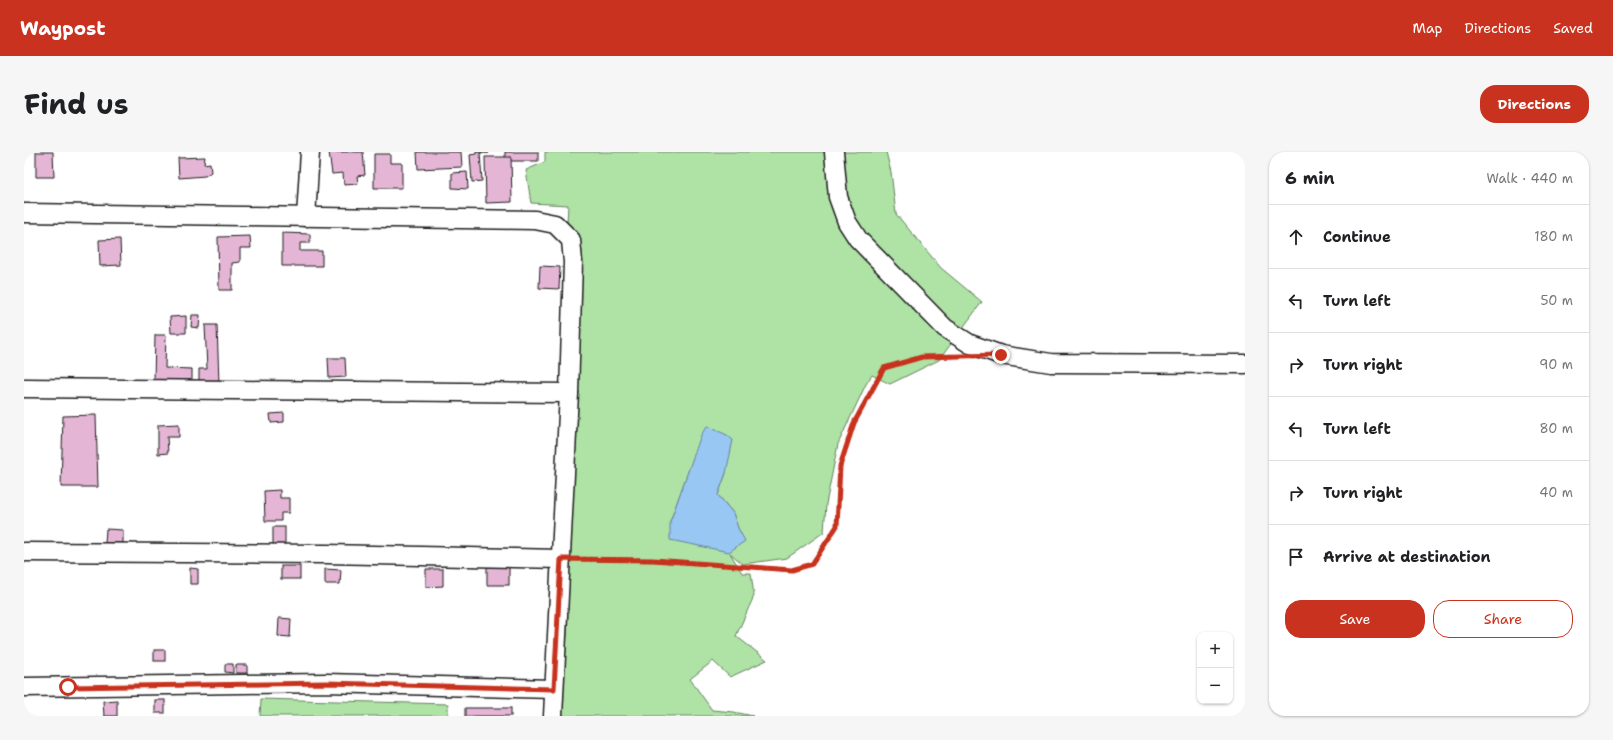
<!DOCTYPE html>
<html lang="en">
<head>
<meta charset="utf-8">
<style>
	body { margin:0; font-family:"Shantell Sans",sans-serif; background:#f6f6f6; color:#202124 }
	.controls { position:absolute; right:12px; bottom:12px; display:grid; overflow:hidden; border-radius:8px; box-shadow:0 1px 3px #0004 }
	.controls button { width:36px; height:36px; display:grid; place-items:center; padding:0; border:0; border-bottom:1px solid #e0e0e0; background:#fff; color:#202124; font:20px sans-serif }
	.stop { position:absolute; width:12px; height:12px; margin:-9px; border:3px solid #c8321e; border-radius:50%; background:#fff }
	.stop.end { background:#c8321e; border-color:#fff; box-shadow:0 1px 4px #0008 }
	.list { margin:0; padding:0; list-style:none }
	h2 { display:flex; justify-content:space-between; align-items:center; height:52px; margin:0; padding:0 16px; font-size:17px }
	h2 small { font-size:13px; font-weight:400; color:#757577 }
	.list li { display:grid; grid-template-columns:26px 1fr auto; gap:12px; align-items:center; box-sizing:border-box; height:64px; padding:0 16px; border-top:1px solid #e0e0e0 }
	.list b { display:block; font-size:15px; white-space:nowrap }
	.list em { font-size:13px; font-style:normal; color:#757577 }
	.actions { display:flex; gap:8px; padding:12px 16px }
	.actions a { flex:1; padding:9px 0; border:1px solid #c8321e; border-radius:16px; text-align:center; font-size:14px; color:#c8321e }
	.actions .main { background:#c8321e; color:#fff }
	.icon { flex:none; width:22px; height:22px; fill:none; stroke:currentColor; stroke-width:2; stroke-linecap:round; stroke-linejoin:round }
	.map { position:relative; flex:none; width:1221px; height:564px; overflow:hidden; border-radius:16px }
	header { display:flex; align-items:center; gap:24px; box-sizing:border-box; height:56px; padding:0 20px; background:#c8321e; color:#fff }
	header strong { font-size:19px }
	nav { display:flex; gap:22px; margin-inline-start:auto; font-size:14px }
	.intro { display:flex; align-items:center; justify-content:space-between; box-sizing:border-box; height:96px; padding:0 24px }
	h1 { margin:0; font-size:28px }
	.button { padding:10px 18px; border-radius:16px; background:#c8321e; color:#fff; font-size:14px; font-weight:700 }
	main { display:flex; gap:24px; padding:0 24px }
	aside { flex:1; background:#fff; border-radius:16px; box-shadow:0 1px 3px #0004 }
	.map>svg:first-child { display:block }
</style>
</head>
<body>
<header>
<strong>Waypost</strong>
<nav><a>Map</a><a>Directions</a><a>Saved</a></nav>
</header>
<div class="intro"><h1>Find us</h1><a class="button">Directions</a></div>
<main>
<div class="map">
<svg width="1221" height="564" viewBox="0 0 1221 564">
	<rect width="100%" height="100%" fill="#fff"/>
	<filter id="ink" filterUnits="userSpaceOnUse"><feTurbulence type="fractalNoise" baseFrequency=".025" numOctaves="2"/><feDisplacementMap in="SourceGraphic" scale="8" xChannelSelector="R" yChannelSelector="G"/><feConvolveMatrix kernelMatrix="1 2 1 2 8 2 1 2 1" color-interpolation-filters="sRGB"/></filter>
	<g filter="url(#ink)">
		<g fill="#aee3a5" stroke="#658060" fill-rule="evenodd">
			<path d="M521,0H862L867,20L872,62L917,116L958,150L915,208L866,232L848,223L842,232L814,292L802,352L800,380L763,406L719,412L706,401L718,421H727L730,444L712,484L743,508L706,525L689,509L666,527L688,558L710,560L729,564H537L543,482L558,97L543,71L544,53L507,51L502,18L521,10ZM665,317L702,321L694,343L709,361L714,376L720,389L646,370Z"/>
			<path d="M237,547L424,552V564H236Z"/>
		</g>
		<path fill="#98c7f3" stroke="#66839d" d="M683,274L703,283L709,288L702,321L694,343L709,361L714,376L721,389L705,400L646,388V370L677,283Z"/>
		<g fill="#e5b5d5" stroke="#1c1c1c">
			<path d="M12,0H29L30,25H12Z"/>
			<path d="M305,0H339L341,23L333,24L334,32L320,33L319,21L308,22Z"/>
			<path d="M393,0H437L438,15L394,17Z"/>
			<path d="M452,0L465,1H456L458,29L448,30L446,3L452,2Z"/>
			<rect x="481" y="0" width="33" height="9"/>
			<path d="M350,2H366V11H378V36H350Z"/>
			<path d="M181,5L180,12L186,11L187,20L181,24L155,26L154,6Z"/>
			<path d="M461,5H487L488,50L462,51Z"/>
			<path d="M443,20L444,37L428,36V21Z"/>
			<path d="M258,81L286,82V91H276V99H298V114H258Z"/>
			<path d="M226,84L227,96H216V110L208,111V138H195L194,85Z"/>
			<path d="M96,87L97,113L76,114L75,88Z"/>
			<path d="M516,114L536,115L535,137L515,136Z"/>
			<path d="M168,163H176L175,176L167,175Z"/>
			<path d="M162,164V181H147L146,165Z"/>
			<path d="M181,173H193L195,231L175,232V217H183Z"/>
			<path d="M131,183H142L141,216L168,217V231L130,229Z"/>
			<path d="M304,206H321L322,225L305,226Z"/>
			<path d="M260,261V270L247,271L246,262Z"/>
			<path d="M72,263L74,335H37L39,264Z"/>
			<path d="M155,272V285H143L144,301L134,302V273Z"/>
			<path d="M256,338V346H265V361H257V369H241L240,339Z"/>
			<rect x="249" y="375" width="12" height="20"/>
			<path d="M82,377L99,378V391H81Z"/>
			<rect x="257" y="414" width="19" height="13"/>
			<rect x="463" y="414" width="22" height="19"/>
			<path d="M166,416L174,417V432H166Z"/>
			<path d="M301,417L317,418L316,432H301Z"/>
			<path d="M402,417H419V434L402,435Z"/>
			<path d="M255,466L267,467L266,485L254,484Z"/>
			<rect x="130" y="498" width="11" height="11"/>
			<path d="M201,512H209V521L201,520Z"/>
			<rect x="212" y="513" width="11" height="8"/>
			<path d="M93,548V564H80L79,549Z"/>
			<rect x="131" y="548" width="10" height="13"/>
			<rect x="441" y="556" width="46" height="8"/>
		</g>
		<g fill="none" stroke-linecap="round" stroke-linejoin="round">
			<g stroke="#1c1c1c" stroke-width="21">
				<g id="street">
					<path d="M810,0L814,45L823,70L834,87L921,176L946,192L977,203L1027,211L1221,212"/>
					<path d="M0,61L511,68L531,72L547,88L549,110L545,241L529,564"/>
					<path d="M282,65L286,0"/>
					<path d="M0,236L545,241"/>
					<path d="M0,400L302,402L537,407"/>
					<path d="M0,535L302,531L530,537"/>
				</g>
			</g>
			<path stroke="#1c1c1c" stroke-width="2.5" stroke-dasharray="3 3" stroke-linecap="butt" d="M553,407L629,408L767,418L788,412L813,374L816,314L830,271L860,216L898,205L930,204"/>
			<use href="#street" stroke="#fff" stroke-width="18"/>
		</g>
	</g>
	<g fill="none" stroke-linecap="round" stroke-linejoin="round" filter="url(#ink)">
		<path stroke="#c8321e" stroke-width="5" d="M44,535L302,531L530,537L537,407L629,408L768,418L788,412L813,374L816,314L830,271L860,216L898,205L977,203"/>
	</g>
</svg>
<div class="controls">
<button>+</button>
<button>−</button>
</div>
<div class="stop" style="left:44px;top:535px"></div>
<div class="stop end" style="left:977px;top:203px"></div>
</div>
<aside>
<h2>6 min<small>Walk · 440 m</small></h2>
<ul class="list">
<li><svg class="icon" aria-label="ahead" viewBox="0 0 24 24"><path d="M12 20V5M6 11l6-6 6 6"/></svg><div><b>Continue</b></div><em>180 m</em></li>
<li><svg class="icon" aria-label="left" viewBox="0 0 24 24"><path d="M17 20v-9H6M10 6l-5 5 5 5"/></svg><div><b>Turn left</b></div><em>50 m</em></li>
<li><svg class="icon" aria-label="right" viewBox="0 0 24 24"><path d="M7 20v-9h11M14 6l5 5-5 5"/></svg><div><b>Turn right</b></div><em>90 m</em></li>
<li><svg class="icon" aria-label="left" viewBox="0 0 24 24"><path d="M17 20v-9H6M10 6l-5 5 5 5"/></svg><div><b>Turn left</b></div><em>80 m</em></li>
<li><svg class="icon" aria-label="right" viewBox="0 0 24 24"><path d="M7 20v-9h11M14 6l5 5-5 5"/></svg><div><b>Turn right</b></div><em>40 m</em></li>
<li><svg class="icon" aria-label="arrive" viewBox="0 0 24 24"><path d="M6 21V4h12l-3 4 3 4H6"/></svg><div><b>Arrive at destination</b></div></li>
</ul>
<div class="actions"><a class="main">Save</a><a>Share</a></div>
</aside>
</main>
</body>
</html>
